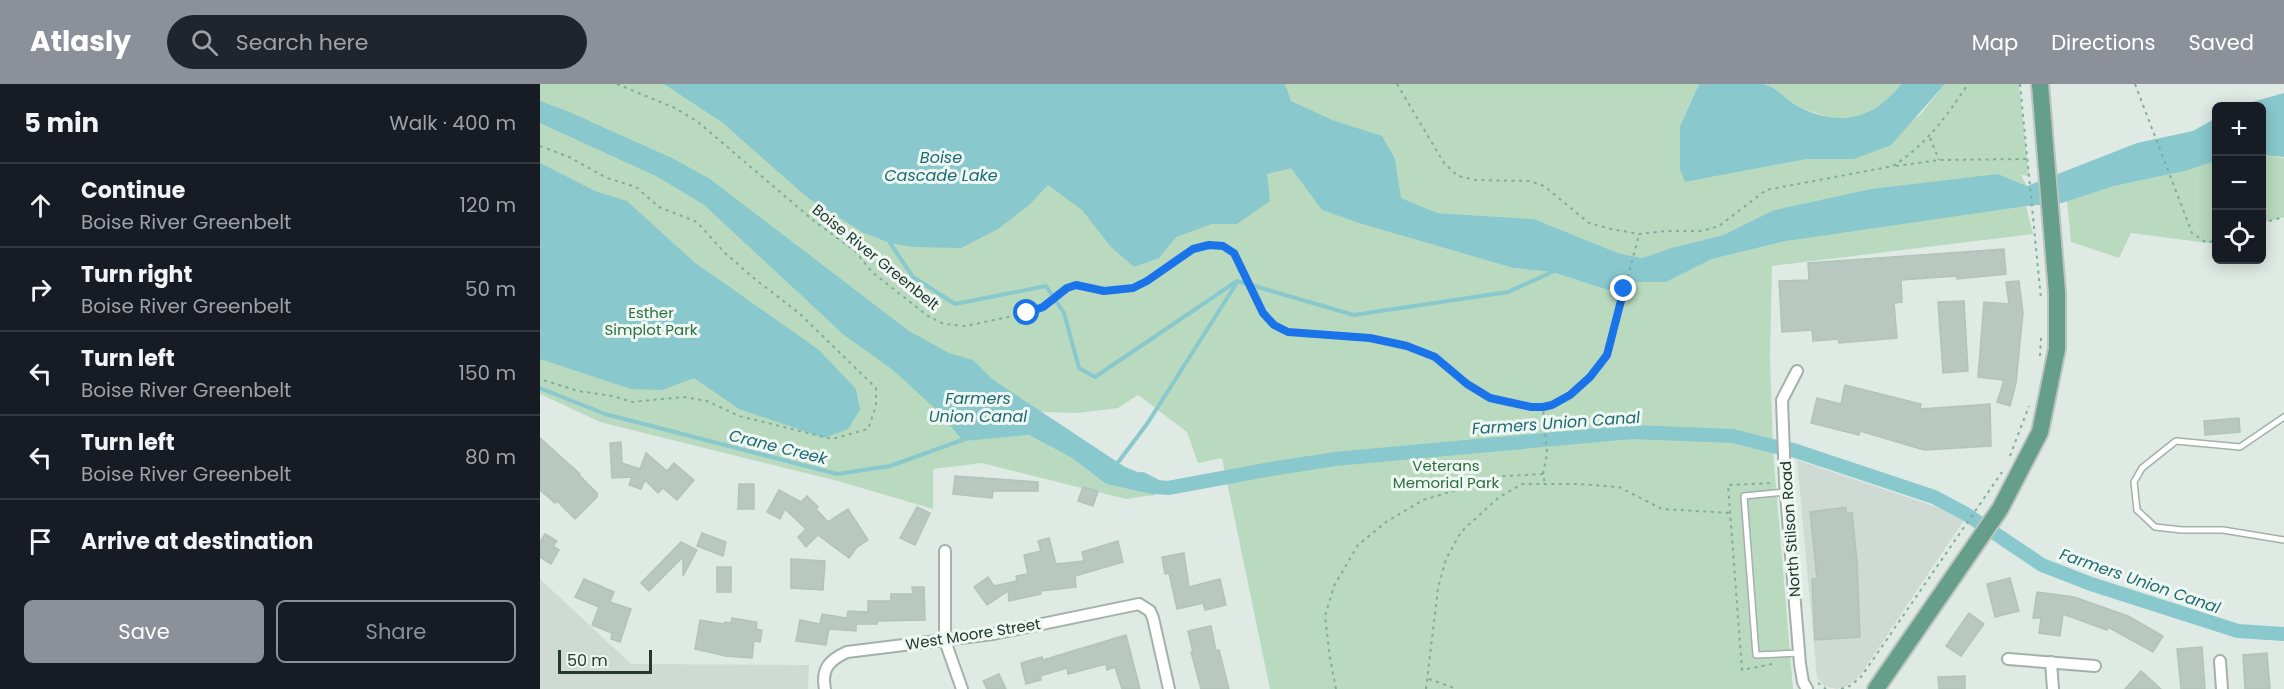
<!DOCTYPE html>
<html lang="en">
<head>
<meta charset="utf-8">
<style>
	body { margin:0; font-family:Poppins,sans-serif; background:#20242c; color:#f1f3f6 }
	.controls { position:absolute; right:18px; top:18px; display:grid; overflow:hidden; border-radius:9px; box-shadow:0 3px 15px #0003 }
	.controls button { width:54px; height:54px; display:grid; place-items:center; padding:0; border:0; border-bottom:2px solid #363941; background:#171b24; color:#f1f3f6; font:30px sans-serif }
	.scale { position:absolute; left:18px; bottom:15px; width:94px; box-sizing:border-box; padding-left:6px; border:3px solid #213931; border-top:0; font-size:16px; line-height:21px; white-space:nowrap; color:#213931; -webkit-text-stroke:4px #eff7f3; paint-order:stroke }
	.stop { position:absolute; width:18px; height:18px; margin:-14px; border:4px solid #1a73e8; border-radius:50%; background:#fff }
	.stop.end { background:#1a73e8; border-color:#fff; box-shadow:0 2px 6px #0008 }
	.list { margin:0; padding:0; list-style:none }
	h2 { display:flex; justify-content:space-between; align-items:center; height:78px; margin:0; padding:0 24px; font-size:26px }
	h2 small { font-size:20px; font-weight:400; color:#9ea1a6 }
	.list li { display:grid; grid-template-columns:39px 1fr auto; gap:18px; align-items:center; box-sizing:border-box; height:84px; padding:0 24px; border-top:2px solid #363941 }
	.list b { display:block; font-size:22px; white-space:nowrap }
	.list p { margin:0; font-size:20px; white-space:nowrap; color:#9ea1a6 }
	.list em { font-size:20px; font-style:normal; color:#9ea1a6 }
	.actions { display:flex; gap:12px; padding:18px 24px }
	.actions a { flex:1; padding:14px 0; border:2px solid #8c9099; border-radius:9px; text-align:center; font-size:21px; color:#8c9099 }
	.actions .main { background:#8c9099; color:#fff }
	.icon { flex:none; width:33px; height:33px; fill:none; stroke:currentColor; stroke-width:2; stroke-linecap:round; stroke-linejoin:round }
	.map { position:relative; flex:none; width:1744px; height:605px; overflow:hidden }
	header { display:flex; align-items:center; gap:36px; box-sizing:border-box; height:84px; padding:0 30px; background:#8c9099; color:#fff }
	header strong { font-size:28px }
	nav { display:flex; gap:33px; margin-inline-start:auto; font-size:21px }
	.search { width:420px; height:54px; background:#20242c; display:flex; align-items:center; gap:15px; box-sizing:border-box; padding:0 21px; border-radius:33px; color:#9ea1a6; font-size:22px }
	main { display:flex }
	aside { flex:1; background:#171b24 }
	.map>svg:first-child { display:block }
</style>
</head>
<body>
<header>
<strong>Atlasly</strong>
<div class="search"><svg class="icon" aria-label="search" viewBox="0 0 24 24"><circle cx="10" cy="10" r="6"/><path d="M15 15l6 6"/></svg>Search here</div>
<nav><a>Map</a><a>Directions</a><a>Saved</a></nav>
</header>
<main>
<aside>
<h2>5 min<small>Walk · 400 m</small></h2>
<ul class="list">
<li><svg class="icon" aria-label="ahead" viewBox="0 0 24 24"><path d="M12 20V5M6 11l6-6 6 6"/></svg><div><b>Continue</b><p>Boise River Greenbelt</p></div><em>120 m</em></li>
<li><svg class="icon" aria-label="right" viewBox="0 0 24 24"><path d="M7 20v-9h11M14 6l5 5-5 5"/></svg><div><b>Turn right</b><p>Boise River Greenbelt</p></div><em>50 m</em></li>
<li><svg class="icon" aria-label="left" viewBox="0 0 24 24"><path d="M17 20v-9H6M10 6l-5 5 5 5"/></svg><div><b>Turn left</b><p>Boise River Greenbelt</p></div><em>150 m</em></li>
<li><svg class="icon" aria-label="left" viewBox="0 0 24 24"><path d="M17 20v-9H6M10 6l-5 5 5 5"/></svg><div><b>Turn left</b><p>Boise River Greenbelt</p></div><em>80 m</em></li>
<li><svg class="icon" aria-label="arrive" viewBox="0 0 24 24"><path d="M6 21V4h12l-3 4 3 4H6"/></svg><div><b>Arrive at destination</b></div></li>
</ul>
<div class="actions"><a class="main">Save</a><a>Share</a></div>
</aside>
<div class="map">
<svg width="1744" height="605" viewBox="0 0 1744 605">
	<rect width="100%" height="100%" fill="#dfeae4"/>
	<g fill="#cedad3">
		<path d="M1257,376L1426,433L1319,593L1307,602L1297,605L1284,602L1277,593Z"/>
		<path d="M0,495L91,580L269,581L268,605H0Z"/>
	</g>
	<g fill="#b9dabf">
		<path d="M0,0H1159L1140,42L1145,98L1267,75H1314L1380,31L1405,0H1479L1489,92L1481,91L1487,102L1458,90L1234,126L1183,151L1131,164L1102,174L1078,169L994,135L897,129L860,114L856,85L822,140L973,184L1012,188L1068,206L1078,198H1126L1172,175L1246,157L1481,111L1486,122L1493,150L1232,182L1230,275L1233,367L1253,605H730L682,374L658,379L647,348L598,311L578,324L538,329L501,328L473,309L454,354L489,351L532,374L566,400L615,411L586,415L442,379L393,385V425L298,397L60,338L0,310Z"/>
		<path d="M1226,0H1361L1349,16L1325,30L1307,35L1287,33L1259,23Z"/>
		<path d="M1722,71L1744,74V133L1722,139Z"/>
		<path d="M1676,77V156L1667,159L1591,149L1579,174L1531,158L1527,117L1574,102L1645,87Z"/>
	</g>
	<g fill="#89c8cd">
		<path d="M124,0H745L751,17L792,36L842,52L855,75L861,114L897,129L994,135L1078,169L1102,174L1131,164L1183,151L1234,126L1331,105L1458,90L1487,102L1597,59L1653,47L1676,34V77L1645,87L1574,102L1522,119L1486,122L1246,157L1172,175L1126,198H1078L1068,206L1012,188L973,184L822,140L782,126L751,84L727,90L730,117L697,140H672L636,153L619,174L594,183L571,163L542,126L508,101L489,121L458,145L421,164L372,163L350,159L322,148L268,114L183,39Z"/>
		<path d="M1159,0C1173,0 1214,0 1224,0C1236,3 1248,17 1259,23C1299,43 1334,36 1361,0H1405L1351,61L1314,75H1267L1145,98L1140,86V42Z"/>
		<path d="M1744,9V73L1722,71V22H1698Z"/>
		<path d="M0,17L27,27L134,75L170,95L369,247L409,269L433,276L452,295L585,383L618,396L615,411L566,400L532,374L489,351L423,357L400,329L353,286L304,251L163,120L116,92L0,39Z"/>
		<path d="M0,79L55,107L87,117L154,178L279,266L316,305L320,326L308,345L284,354L199,325L154,294L122,306L91,305L0,275Z"/>
	</g>
	<g fill="none" stroke-linecap="round" stroke-linejoin="round">
		<g stroke="#89c8cd" stroke-width="4">
			<path d="M350,159L373,193L415,220L506,202L524,229L539,284L555,293L697,197L814,231L968,208L1012,188"/>
			<path d="M0,304L65,330L297,390L350,382L425,355"/>
			<path d="M576,381L607,340L696,200"/>
		</g>
		<path stroke="#89c8cd" stroke-width="14" d="M602,395L617,403L628,404L731,385L795,375L1092,348L1193,352L1232,362L1253,366L1394,413L1426,430L1502,481L1551,500L1698,547L1744,550"/>
	</g>
	<g fill="#b8c7c0" stroke="#b2c3bb" stroke-width="1.5">
		<path d="M1464,165L1466,190L1417,195V192L1361,196L1362,218L1354,219L1357,254L1299,259L1298,255L1273,257L1272,246L1242,248L1239,197L1269,196L1268,179Z"/>
		<path d="M1479,197L1483,229L1476,299L1470,322L1457,318L1464,296L1438,293L1444,218L1469,220L1466,198Z"/>
		<path d="M1424,217L1428,287L1403,289L1398,218Z"/>
		<path d="M1305,301L1381,320L1380,325L1450,320L1451,362L1384,366L1320,347L1319,351L1271,339L1277,314L1301,320Z"/>
		<path d="M1699,334L1700,348L1665,351L1664,337Z"/>
		<path d="M0,354L40,390L39,391L57,409V413L35,435L17,417L15,419L0,406Z"/>
		<path d="M81,358L82,379L100,385L106,369L127,387L134,379L154,396L137,416L123,404L118,409L105,396L101,405L89,401L92,393L72,394L70,359Z"/>
		<path d="M415,392L498,398V407H453L452,414L413,410Z"/>
		<path d="M199,400H214V425H198Z"/>
		<path d="M543,403L558,407L553,422L538,417Z"/>
		<path d="M239,406L261,418L267,412L278,423L276,425L288,438L308,425L328,456L317,463L309,474L278,451L266,463L258,453L266,445L245,425L240,435L227,428Z"/>
		<path d="M377,423L390,429L375,461L360,454Z"/>
		<path d="M1306,423V429H1312L1317,477L1320,553L1275,556L1272,495H1277L1270,428Z"/>
		<path d="M162,449L186,458L183,472L157,462Z"/>
		<path d="M5,450L17,457L13,462L19,466L11,480L0,473V458Z"/>
		<path d="M509,454L516,480L544,477L542,468L578,457L583,478L535,492L536,503L500,507L501,510L469,517L468,507L447,521L434,503L448,493L454,502L477,497L476,492L488,490L484,471L501,467L498,457Z"/>
		<path d="M141,458L157,466L143,492V473L109,507L101,499Z"/>
		<path d="M644,469L649,503L680,495L686,521L665,526L663,519L637,525L629,489L625,490L622,473Z"/>
		<path d="M251,475L285,477L283,506L251,504Z"/>
		<rect x="177" y="483" width="14" height="25"/>
		<path d="M1470,494L1479,527L1455,533L1447,500Z"/>
		<path d="M44,495L74,508L70,518L91,525L80,558L71,555L72,549L52,541L59,523L35,513Z"/>
		<path d="M372,503H384L385,536L337,537V540H316V547L289,545L286,561L256,557L260,536L280,540L282,530L307,534L308,527L328,528V517H351V510H373Z"/>
		<path d="M1497,508L1534,513L1588,532L1623,552L1613,568L1568,543L1567,546L1523,530L1520,552L1499,549L1501,534H1493Z"/>
		<path d="M1429,529L1444,540L1421,572L1406,562Z"/>
		<path d="M192,534L217,538L216,545L222,546L220,558L214,557L212,574L186,572L155,565L160,536L184,540L185,538L191,539Z"/>
		<path d="M671,542L676,567L679,566L689,605H661L651,568H653L648,547Z"/>
		<path d="M586,551L600,605H582L575,583L567,586L566,580L528,590L527,584L500,592L501,596L486,600L481,579L502,573L503,576Z"/>
		<path d="M1662,563L1665,605H1641L1637,565Z"/>
		<path d="M1727,569L1730,605H1705L1703,571Z"/>
		<path d="M1601,587L1621,605H1585Z"/>
		<path d="M459,590L466,605H447L443,597Z"/>
		<path d="M1425,592V605H1399L1398,593Z"/>
	</g>
	<g fill="none" stroke-linecap="round" stroke-linejoin="round">
		<g stroke="#a2b1ab" stroke-width="8">
			<g id="service">
				<path d="M1744,333L1700,363L1636,357L1602,384L1594,398L1597,426L1615,443L1642,446H1683L1744,456"/>
				<path d="M1246,408L1204,412L1216,571L1259,569"/>
			</g>
		</g>
		<g stroke="#a2b1ab" stroke-width="14">
			<g id="minor">
				<path d="M1257,287L1242,316L1245,398L1260,580L1263,598L1267,605"/>
				<path d="M405,467V557L422,605"/>
				<path d="M1468,575L1555,582"/>
				<path d="M1680,577L1682,605"/>
				<path d="M1511,578L1513,605"/>
				<path d="M285,605C281,585 289,576 307,568L453,550L599,520L610,527L613,534L629,605"/>
			</g>
		</g>
		<g stroke="#bcc4c1" stroke-width="20">
			<path id="primary" d="M1336,605L1460,425L1500,348L1517,265V208L1500,0"/>
		</g>
		<g stroke="#81ac9c" stroke-width="2" stroke-dasharray="3 4.5" stroke-linecap="butt">
			<path d="M77,0L135,24L158,38L274,137L315,167L332,188L388,232L404,240L426,242L487,229L503,223L527,204L536,201L564,207L593,204L607,197L653,165L669,161L683,162L694,169L723,229L734,241L748,248L830,254L867,262L895,273L927,300L950,314L991,323H1003"/>
			<path d="M857,0L904,79L918,92L936,96L990,97L1004,102L1049,139L1071,145L1099,150L1126,147H1162L1179,142L1226,106L1353,82C1387,60 1406,33 1428,0"/>
			<path d="M1480,0L1501,215"/>
			<path d="M1595,0L1652,149L1667,159L1676,156"/>
			<path d="M1390,54L1399,76"/>
			<path d="M0,62L29,73L67,94L96,103L119,123L157,138L184,168L216,196L259,229L336,304V322L328,345L292,355L199,332L167,317L143,313L92,318L73,312L38,307L0,295"/>
			<path d="M1356,82L1399,76L1487,75"/>
			<path d="M1722,139L1744,133"/>
			<path d="M1500,272L1501,254"/>
			<path d="M1470,372L1489,322"/>
			<path d="M1003,390L1007,369L1003,323L1012,321L1030,311L1050,293L1067,271L1099,151"/>
			<path d="M1232,580L1202,586L1188,401L1234,399"/>
			<path d="M889,595L917,605"/>
			<path d="M1278,599L1286,605"/>
			<path d="M796,605L790,574L785,532L794,502L818,461L846,438L883,416L963,392L1003,390L1005,400"/>
			<path d="M886,605L898,504L906,475L921,448L958,414L982,400H1039L1079,403L1122,425L1190,429"/>
			<path d="M1301,605L1310,602L1321,593L1462,388"/>
		</g>
		<use href="#service" stroke="#fff" stroke-width="5"/>
		<use href="#minor" stroke="#fff" stroke-width="10"/>
		<use href="#primary" stroke="#659e8b" stroke-width="16"/>
	</g>
	<g fill="none" stroke-linecap="round" stroke-linejoin="round">
		<path stroke="#1a73e8" stroke-width="8" d="M487,229L503,223L527,204L536,201L564,207L593,204L607,197L653,165L669,161L683,162L694,169L723,229L734,241L748,248L830,254L867,262L895,273L927,300L950,314L991,323H1003L1012,321L1030,311L1050,293L1067,271L1084,205"/>
	</g>
	<g text-anchor="middle" dominant-baseline="central" stroke-width="6" stroke-linejoin="round" paint-order="stroke">
		<g font-size="15" fill="#213931" stroke="#eff7f3">
			<text transform="translate(336 173) rotate(39)">Boise River Greenbelt</text>
			<text transform="translate(1250 445) rotate(-94)">North Stilson Road</text>
			<text transform="translate(433 550) rotate(-9)">West Moore Street</text>
		</g>
		<g font-size="15" fill="#2d6e42" stroke="#eff7f3">
			<text x="111" y="228">Esther<tspan x="111" dy="17">Simplot Park</tspan></text>
			<text x="906" y="381">Veterans<tspan x="906" dy="17">Memorial Park</tspan></text>
		</g>
		<g font-size="16" font-style="italic" fill="#1e6a72" stroke="#eff7f3">
			<text x="401" y="73">Boise<tspan x="401" dy="18">Cascade Lake</tspan></text>
			<text x="438" y="314">Farmers<tspan x="438" dy="18">Union Canal</tspan></text>
			<text transform="translate(1016 339) rotate(-4)">Farmers Union Canal</text>
			<text transform="translate(238 363) rotate(14)">Crane Creek</text>
			<text transform="translate(1600 497) rotate(19)">Farmers Union Canal</text>
		</g>
	</g>
</svg>
<div class="controls">
<button>+</button>
<button>−</button>
<button><svg class="icon" aria-label="locate" viewBox="0 0 24 24"><circle cx="12" cy="12" r="6"/><path d="M12 2v4M12 18v4M2 12h4M18 12h4"/></svg></button>
</div>
<div class="scale">50 m</div>
<div class="stop" style="left:487px;top:229px"></div>
<div class="stop end" style="left:1084px;top:205px"></div>
</div>
</main>
</body>
</html>
